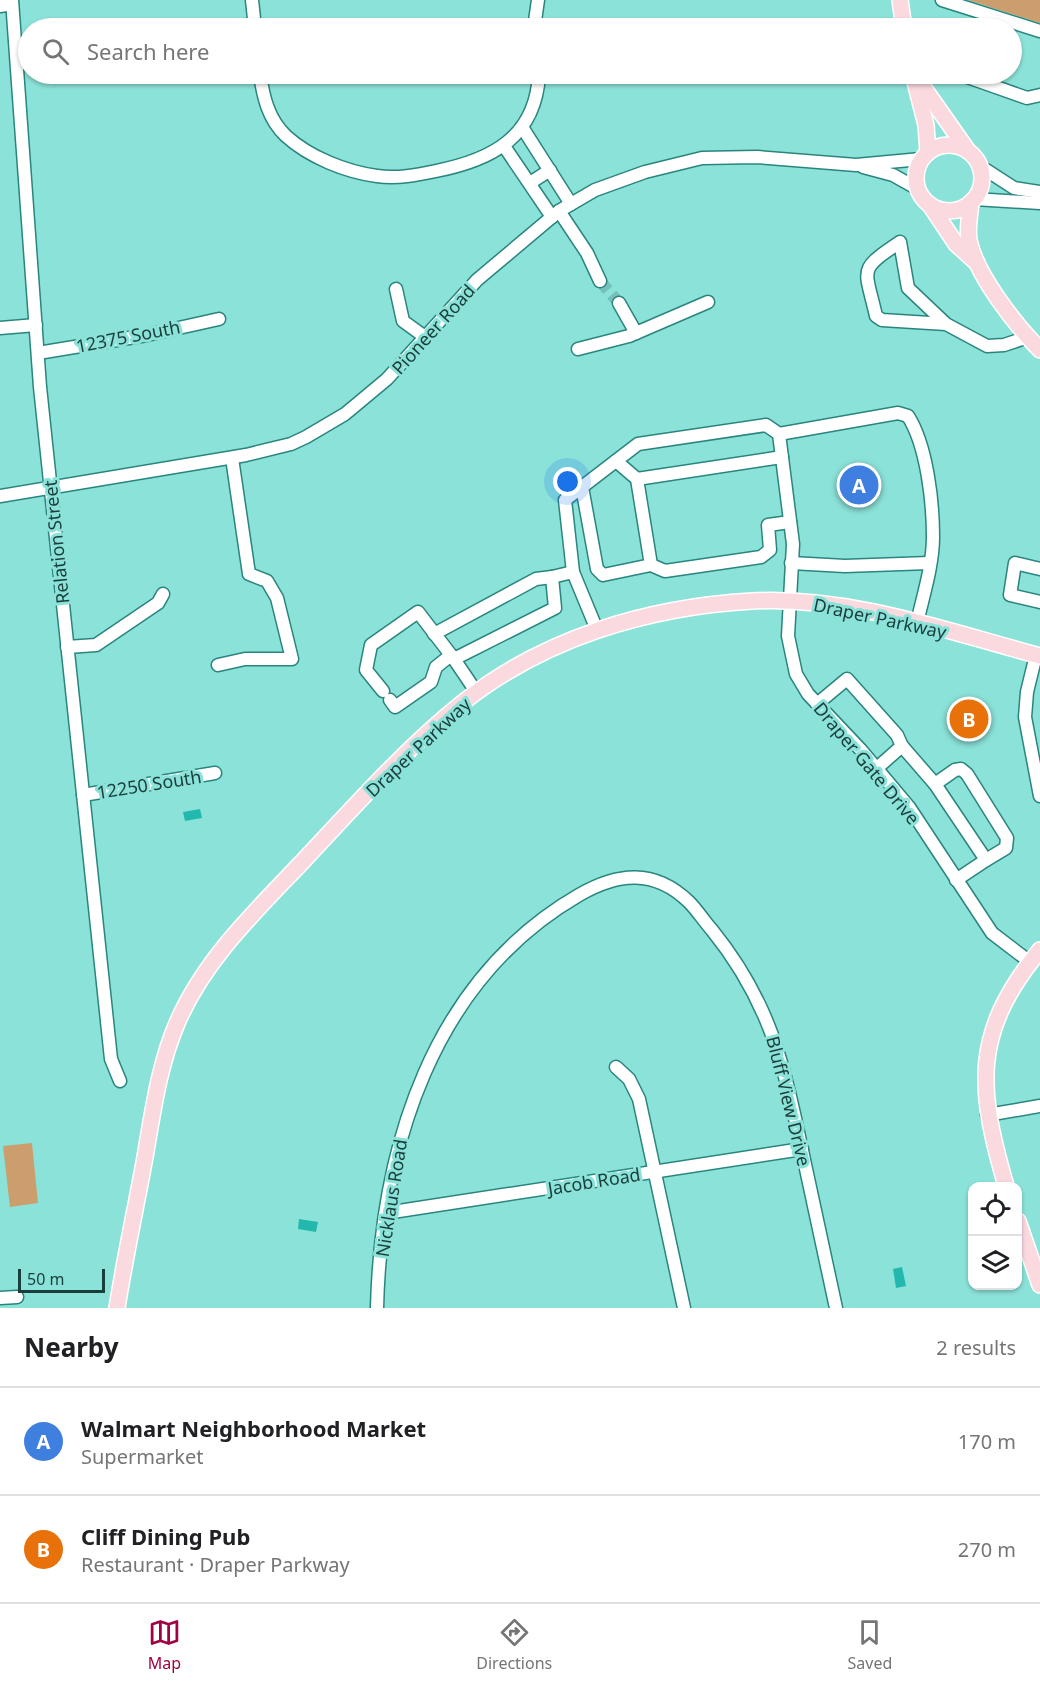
<!DOCTYPE html>
<html lang="en">
<head>
<meta charset="utf-8">
<style>
	body { margin:0; font-family:"Noto Sans",sans-serif; background:#f6f6f6; color:#202124 }
	.controls { position:absolute; right:18px; bottom:18px; display:grid; overflow:hidden; border-radius:12px; box-shadow:0 2px 4px #0004 }
	.controls button { width:54px; height:54px; display:grid; place-items:center; padding:0; border:0; border-bottom:2px solid #e0e0e0; background:#fff; color:#202124; font:30px sans-serif }
	.scale { position:absolute; left:18px; bottom:15px; width:87px; box-sizing:border-box; padding-left:6px; border:3px solid #1a3e3b; border-top:0; font-size:16px; line-height:21px; white-space:nowrap; color:#1a3e3b; -webkit-text-stroke:4px #8be2d9; paint-order:stroke }
	.you { position:absolute; left:568px; top:482px; width:21px; height:21px; margin:-15px; border:4px solid #fff; border-radius:50%; background:#1a73e8; box-shadow:0 0 0 9px #1a73e833 }
	.badge { display:grid; place-items:center; width:39px; height:39px; border-radius:50%; background:#9f0143; color:#fff; font-size:20px; font-weight:700 }
	.pin { position:absolute; translate:-50% -50%; border:3px solid #fff; box-shadow:0 2px 6px #0006 }
	.list { margin:0; padding:0; list-style:none }
	h2 { display:flex; justify-content:space-between; align-items:center; height:78px; margin:0; padding:0 24px; font-size:26px }
	h2 small { font-size:20px; font-weight:400; color:#757577 }
	.list li { display:grid; grid-template-columns:39px 1fr auto; gap:18px; align-items:center; box-sizing:border-box; height:108px; padding:0 24px; border-top:2px solid #e0e0e0 }
	.list b { display:block; font-size:22px; white-space:nowrap }
	.list p { margin:0; font-size:20px; white-space:nowrap; color:#757577 }
	.list em { font-size:20px; font-style:normal; color:#757577 }
	.icon { flex:none; width:33px; height:33px; fill:none; stroke:currentColor; stroke-width:2; stroke-linecap:round; stroke-linejoin:round }
	.map { position:relative; flex:none; width:1040px; height:1308px; overflow:hidden }
	.search { position:absolute; background:#fff; box-shadow:0 2px 4px #0004; left:18px; right:18px; top:18px; height:66px; display:flex; align-items:center; gap:15px; box-sizing:border-box; padding:0 21px; border-radius:33px; color:#757577; font-size:22px }
	.sheet { height:294px; background:#fff }
	nav { display:flex; justify-content:space-around; align-items:center; box-sizing:border-box; height:84px; border-top:2px solid #e0e0e0; background:#fff; font-size:16px; color:#757577 }
	nav a { display:grid; justify-items:center; gap:3px }
	nav .on { color:#9f0143 }
	.map>svg:first-child { display:block }
</style>
</head>
<body>
<div class="map">
<svg width="1040" height="1308" viewBox="0 0 1040 1308">
	<rect width="100%" height="100%" fill="#8be2d9"/>
	<g fill="#cc9e6e">
		<path d="M968,0H1040V23Z"/>
		<path d="M32,1143L38,1203L10,1207L3,1146Z"/>
	</g>
	<g fill="#23b8ae">
		<path d="M200,809L202,818L185,821L183,812Z"/>
		<path d="M299,1219L318,1222L316,1232L298,1229Z"/>
		<path d="M902,1267L906,1286L896,1288L893,1269Z"/>
	</g>
	<g fill="none" stroke-linecap="round" stroke-linejoin="round">
		<path stroke="#74c1b9" stroke-width="12" stroke-dasharray="12 6" stroke-linecap="butt" d="M600,281L619,303"/>
		<g stroke="#29857e" stroke-width="15">
			<g id="minor">
				<path d="M12,0L40,387L111,1059L120,1081"/>
				<path d="M252,0L255,28"/>
				<path d="M942,0L1040,31"/>
				<path d="M0,6L12,4"/>
				<path d="M534,28L538,0"/>
				<path d="M260,74C263,96 268,119 286,136C309,157 346,172 377,176C397,179 417,175 436,171C492,160 536,137 539,74"/>
				<path d="M959,74L1027,98L1040,95"/>
				<path d="M522,127L571,204"/>
				<path d="M504,146L552,217"/>
				<path d="M980,166L1014,188L1040,192"/>
				<path d="M863,167L893,175L918,189"/>
				<path d="M530,183L550,170"/>
				<path d="M974,199L1040,203"/>
				<path d="M559,211L587,253L600,281"/>
				<path d="M396,289L403,321L425,337"/>
				<path d="M619,303L636,333"/>
				<path d="M946,324L882,320L876,316C865,267 857,271 900,242L908,288L946,324L987,346L1004,345L1028,337"/>
				<path d="M0,328L36,325"/>
				<path d="M578,349L629,336L708,302"/>
				<path d="M38,353L147,335L219,319"/>
				<path d="M779,434L898,413L908,416C927,446 933,502 933,537C933,565 923,596 917,623"/>
				<path d="M616,461L637,479L651,565"/>
				<path d="M637,479L782,457"/>
				<path d="M582,487L597,569L603,575L651,565L665,571L761,557L770,550L768,525L790,522"/>
				<path d="M0,496L246,455L291,444L306,437L345,414L387,379L477,280L559,211L595,190L645,172L702,158L757,157L856,165L921,159"/>
				<path d="M791,563L845,566L929,563"/>
				<path d="M1040,569L1015,563L1010,595L1040,602"/>
				<path d="M597,630L573,572L565,500L638,444L766,425L779,434L793,544L788,636L796,674L808,694L861,750L909,807L992,933L1030,962"/>
				<path d="M434,634L536,579L552,577"/>
				<path d="M67,647L96,645L158,603L163,594"/>
				<path d="M1036,655L1027,692L1025,717L1040,796"/>
				<path d="M218,665L245,659H292L277,598L267,581L249,574L232,458"/>
				<path d="M383,691L366,670L371,645L418,612L454,659"/>
				<path d="M477,693L454,659L555,608L552,577L573,572"/>
				<path d="M390,700L395,707L431,682L436,667L451,655"/>
				<path d="M817,704L847,679L897,735L902,746"/>
				<path d="M877,768L902,746L935,784L986,860L956,880"/>
				<path d="M935,784L955,770L961,769L967,774L1007,838L1006,848L986,860"/>
				<path d="M83,795L215,773"/>
				<path d="M616,1067L629,1079L639,1099L684,1308"/>
				<path d="M987,1115L1040,1106"/>
				<path d="M386,1213L802,1149"/>
				<path d="M0,1298L17,1297"/>
				<path d="M377,1308C381,1148 432,980 579,895C617,873 654,868 689,902C697,910 704,921 712,930C771,1003 784,1066 803,1155C814,1206 825,1257 836,1308"/>
			</g>
		</g>
		<g stroke="#fff" stroke-width="18">
			<g id="major">
				<path d="M900,0L904,28"/>
				<path d="M914,74L968,151"/>
				<path d="M915,82L926,125L928,152"/>
				<circle cx="949" cy="178" r="33"/>
				<path d="M971,202C970,214 967,228 969,240C976,275 1015,324 1040,350"/>
				<path d="M930,205L956,244L977,263"/>
				<path d="M1006,1186C978,1089 971,1034 1040,950"/>
				<path d="M1018,1221L1040,1285"/>
				<path d="M117,1308C125,1257 136,1207 145,1157C153,1111 159,1064 178,1021C206,957 258,909 305,859C355,806 404,750 461,704C543,638 648,607 752,601C850,596 947,631 1040,656"/>
			</g>
		</g>
		<use href="#minor" stroke="#fff" stroke-width="12"/>
		<use href="#major" stroke="#fad9df" stroke-width="15"/>
	</g>
	<g text-anchor="middle" dominant-baseline="central" stroke-width="6" stroke-linejoin="round" paint-order="stroke">
		<g font-size="18" fill="#1a3e3b" stroke="#8be2d9">
			<text transform="translate(433 329) rotate(-48)">Pioneer Road</text>
			<text transform="translate(128 336) rotate(-11)">12375 South</text>
			<text transform="translate(56 542) rotate(-96)">Relation Street</text>
			<text transform="translate(880 618) rotate(12)">Draper Parkway</text>
			<text transform="translate(418 747) rotate(-43)">Draper Parkway</text>
			<text transform="translate(867 763) rotate(50)">Draper Gate Drive</text>
			<text transform="translate(149 784) rotate(-9)">12250 South</text>
			<text transform="translate(789 1101) rotate(76)">Bluff View Drive</text>
			<text transform="translate(594 1181) rotate(-9)">Jacob Road</text>
			<text transform="translate(391 1198) rotate(-81)">Nicklaus Road</text>
		</g>
	</g>
</svg>
<div class="controls">
<button><svg class="icon" aria-label="locate" viewBox="0 0 24 24"><circle cx="12" cy="12" r="6"/><path d="M12 2v4M12 18v4M2 12h4M18 12h4"/></svg></button>
<button><svg class="icon" aria-label="layers" viewBox="0 0 24 24"><path d="M12 4l9 5-9 5-9-5zM3 14l9 5 9-5"/></svg></button>
</div>
<div class="scale">50 m</div>
<div class="you"></div>
<div class="pin badge" style="left:859px;top:485px;background:#3f7fe0">A</div>
<div class="pin badge" style="left:969px;top:719px;background:#e8710a">B</div>
<div class="search"><svg class="icon" aria-label="search" viewBox="0 0 24 24"><circle cx="10" cy="10" r="6"/><path d="M15 15l6 6"/></svg>Search here</div>
</div>
<section class="sheet">
<h2>Nearby<small>2 results</small></h2>
<ul class="list">
<li><span class="badge" style="background:#3f7fe0">A</span><div><b>Walmart Neighborhood Market</b><p>Supermarket</p></div><em>170 m</em></li>
<li><span class="badge" style="background:#e8710a">B</span><div><b>Cliff Dining Pub</b><p>Restaurant · Draper Parkway</p></div><em>270 m</em></li>
</ul>
</section>
<nav>
<a class="on"><svg class="icon" aria-label="map" viewBox="0 0 24 24"><path d="M3 6l6-2 6 2 6-2v14l-6 2-6-2-6 2zM9 4v14M15 6v14"/></svg>Map</a>
<a><svg class="icon" aria-label="directions" viewBox="0 0 24 24"><path d="M12 3l9 9-9 9-9-9zM9 14v-3h6M13 9l2 2-2 2"/></svg>Directions</a>
<a><svg class="icon" aria-label="saved" viewBox="0 0 24 24"><path d="M7 4h10v16l-5-4-5 4z"/></svg>Saved</a>
</nav>
</body>
</html>
